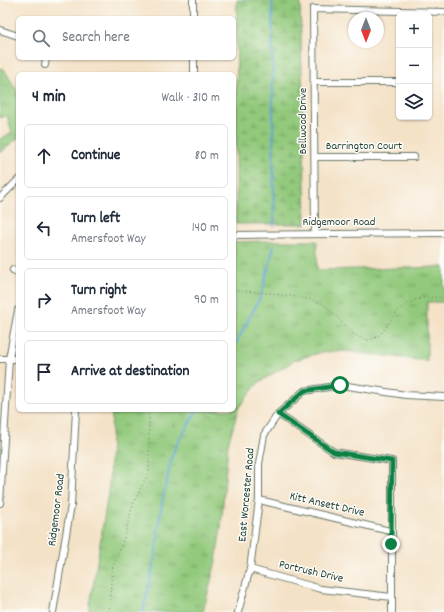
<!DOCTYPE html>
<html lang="en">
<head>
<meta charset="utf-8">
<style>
	body { margin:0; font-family:Dekko,sans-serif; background:#f6f6f7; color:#1f2937 }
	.controls { position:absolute; right:12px; top:12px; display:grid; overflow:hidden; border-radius:6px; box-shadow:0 1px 3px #0004 }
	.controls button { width:36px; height:36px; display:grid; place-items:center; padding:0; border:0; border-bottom:1px solid #e0e1e3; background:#fff; color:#1f2937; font:20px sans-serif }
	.compass { position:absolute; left:348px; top:12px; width:36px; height:36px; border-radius:50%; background:#fff; box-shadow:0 1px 3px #0004; rotate:180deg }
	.stop { position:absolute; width:12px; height:12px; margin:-9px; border:3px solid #0b8043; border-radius:50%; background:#fff }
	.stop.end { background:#0b8043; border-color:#fff; box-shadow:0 1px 4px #0008 }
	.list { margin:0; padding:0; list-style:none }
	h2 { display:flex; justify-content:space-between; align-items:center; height:52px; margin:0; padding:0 16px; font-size:17px }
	h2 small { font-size:13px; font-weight:400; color:#747a83 }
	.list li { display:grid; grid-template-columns:26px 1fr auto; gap:12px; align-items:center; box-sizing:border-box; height:64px; margin:0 8px 8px; padding:0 8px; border:1px solid #e0e1e3; border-radius:6px }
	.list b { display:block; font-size:15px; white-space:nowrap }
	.list p { margin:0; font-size:13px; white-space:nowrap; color:#747a83 }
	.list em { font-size:13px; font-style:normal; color:#747a83 }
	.icon { flex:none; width:22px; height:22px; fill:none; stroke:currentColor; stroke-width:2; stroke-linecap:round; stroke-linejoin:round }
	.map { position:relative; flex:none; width:444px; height:612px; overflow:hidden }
	.search { position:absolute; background:#fff; box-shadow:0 1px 3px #0004; left:16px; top:16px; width:220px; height:44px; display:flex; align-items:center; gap:10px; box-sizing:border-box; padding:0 14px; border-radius:6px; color:#747a83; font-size:15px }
	.panel { position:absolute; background:#fff; box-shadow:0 1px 3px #0004; left:16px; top:72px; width:220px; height:340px; border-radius:6px }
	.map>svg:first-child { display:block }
</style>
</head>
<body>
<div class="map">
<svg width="444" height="612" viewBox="0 0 444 612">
	<defs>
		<pattern id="grass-tufts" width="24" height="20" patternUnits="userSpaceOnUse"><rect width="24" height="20" fill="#92c97c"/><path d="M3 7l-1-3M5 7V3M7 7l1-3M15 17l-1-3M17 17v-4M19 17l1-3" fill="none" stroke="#77a466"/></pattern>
		<pattern id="wetland-marsh" width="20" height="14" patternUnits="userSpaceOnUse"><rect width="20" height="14" fill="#92c97c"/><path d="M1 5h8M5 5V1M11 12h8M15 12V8" fill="none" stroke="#77a466"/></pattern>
	</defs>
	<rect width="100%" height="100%" fill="#fdfcf7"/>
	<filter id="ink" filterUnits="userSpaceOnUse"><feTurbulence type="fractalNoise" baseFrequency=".025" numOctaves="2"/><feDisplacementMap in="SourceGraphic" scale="8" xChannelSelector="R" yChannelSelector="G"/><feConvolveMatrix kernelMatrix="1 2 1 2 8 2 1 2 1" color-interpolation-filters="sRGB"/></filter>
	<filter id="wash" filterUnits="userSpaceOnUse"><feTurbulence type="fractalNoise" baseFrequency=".012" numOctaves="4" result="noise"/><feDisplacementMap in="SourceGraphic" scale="16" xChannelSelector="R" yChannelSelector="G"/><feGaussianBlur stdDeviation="0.9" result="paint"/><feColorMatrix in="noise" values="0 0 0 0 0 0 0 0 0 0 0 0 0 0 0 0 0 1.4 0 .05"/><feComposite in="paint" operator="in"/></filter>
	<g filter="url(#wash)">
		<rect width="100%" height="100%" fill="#f4e2c7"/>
		<g fill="url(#grass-tufts)" stroke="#588358">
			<path d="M0,68L4,69L18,93V138L0,153V139L12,133L7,115L0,118Z"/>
			<path d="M262,241H317V270L444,267V302H427V361L345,351L322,352L295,360L258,383L239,407L228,444L221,527L216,561L203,612H89L109,487L112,410H234V242Z"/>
		</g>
		<path fill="url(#wetland-marsh)" stroke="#588358" d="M237,0H300L306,224H236Z"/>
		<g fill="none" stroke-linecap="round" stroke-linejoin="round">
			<g stroke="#61a4d5" stroke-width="2">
				<path d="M272,0L274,226"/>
				<path d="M234,347L261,296L274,246"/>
				<path d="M143,612L155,557L161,509L171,460L175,448L197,410"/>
			</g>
		</g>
	</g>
	<g filter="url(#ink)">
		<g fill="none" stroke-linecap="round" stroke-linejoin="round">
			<g stroke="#6a7767" stroke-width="8">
				<g id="minor">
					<path d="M193,0V18"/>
					<path d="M0,30L18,36"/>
					<path d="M194,58V74"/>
					<path d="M45,65L46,58"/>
					<path d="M314,82H399"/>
					<path d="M315,157H414"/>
					<path d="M0,198L18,180"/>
					<path d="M315,233L313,9L444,12"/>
					<path d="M234,235L444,233"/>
					<path d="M13,270L18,273"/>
					<path d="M0,359H18"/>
					<path d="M278,414L334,452L392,461V612"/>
					<path d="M259,500L390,531"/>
					<path d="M0,503L9,359L18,310"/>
					<path d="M250,569L321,589L392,597"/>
					<path d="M53,612L71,505L76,410"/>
					<path d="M238,612L250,569L259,500V464L264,435L278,414L304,391L341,385L406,395L444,397"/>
				</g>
			</g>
			<g stroke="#6a7767" stroke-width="1" stroke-dasharray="1 3" stroke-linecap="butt">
				<path d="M234,290C256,292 301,295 320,303C339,312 346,336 368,340C381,338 385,328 392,318C406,300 423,295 444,298"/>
				<path d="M109,612L112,569L124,538L133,504L149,472V410"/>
			</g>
			<use href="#minor" stroke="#fff" stroke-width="6"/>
		</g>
	</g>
	<g fill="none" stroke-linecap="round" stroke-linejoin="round" filter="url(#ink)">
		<path stroke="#0b8043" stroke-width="5" d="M340,385L304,391L278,414L334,452L392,461L391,544"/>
	</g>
	<g text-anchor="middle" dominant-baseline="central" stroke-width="3" stroke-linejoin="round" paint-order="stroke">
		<g font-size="12" fill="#1f3d34" stroke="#fdfcf7">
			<text transform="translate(303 121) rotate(-90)">Bellwood Drive</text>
			<text x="364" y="146">Barrington Court</text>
			<text x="339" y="222">Ridgemoor Road</text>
			<text transform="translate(247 495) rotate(-85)">East Worcester Road</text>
			<text transform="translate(327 505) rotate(13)">Kitt Ansett Drive</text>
			<text transform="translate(57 510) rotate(-83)">Ridgemoor Road</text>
			<text transform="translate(311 572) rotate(13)">Portrush Drive</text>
		</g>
	</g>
</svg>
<div class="controls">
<button>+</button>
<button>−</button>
<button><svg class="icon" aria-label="layers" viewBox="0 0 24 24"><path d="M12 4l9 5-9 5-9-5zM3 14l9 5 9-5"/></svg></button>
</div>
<svg class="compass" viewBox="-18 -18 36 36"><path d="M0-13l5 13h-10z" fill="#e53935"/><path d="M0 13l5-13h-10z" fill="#747a83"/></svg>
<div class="stop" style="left:340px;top:385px"></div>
<div class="stop end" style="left:391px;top:544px"></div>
<div class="search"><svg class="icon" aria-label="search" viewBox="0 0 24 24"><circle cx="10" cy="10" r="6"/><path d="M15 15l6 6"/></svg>Search here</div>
<section class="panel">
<h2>4 min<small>Walk · 310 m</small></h2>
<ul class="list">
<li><svg class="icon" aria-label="ahead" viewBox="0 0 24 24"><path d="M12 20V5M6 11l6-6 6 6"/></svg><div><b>Continue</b></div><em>80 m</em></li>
<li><svg class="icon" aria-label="left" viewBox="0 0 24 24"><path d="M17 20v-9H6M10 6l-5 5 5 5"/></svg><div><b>Turn left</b><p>Amersfoot Way</p></div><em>140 m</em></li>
<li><svg class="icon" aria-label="right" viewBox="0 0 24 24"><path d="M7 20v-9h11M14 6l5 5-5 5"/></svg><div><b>Turn right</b><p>Amersfoot Way</p></div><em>90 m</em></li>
<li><svg class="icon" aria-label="arrive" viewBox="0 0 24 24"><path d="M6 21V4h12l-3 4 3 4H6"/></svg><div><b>Arrive at destination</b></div></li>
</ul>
</section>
</div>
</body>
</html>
